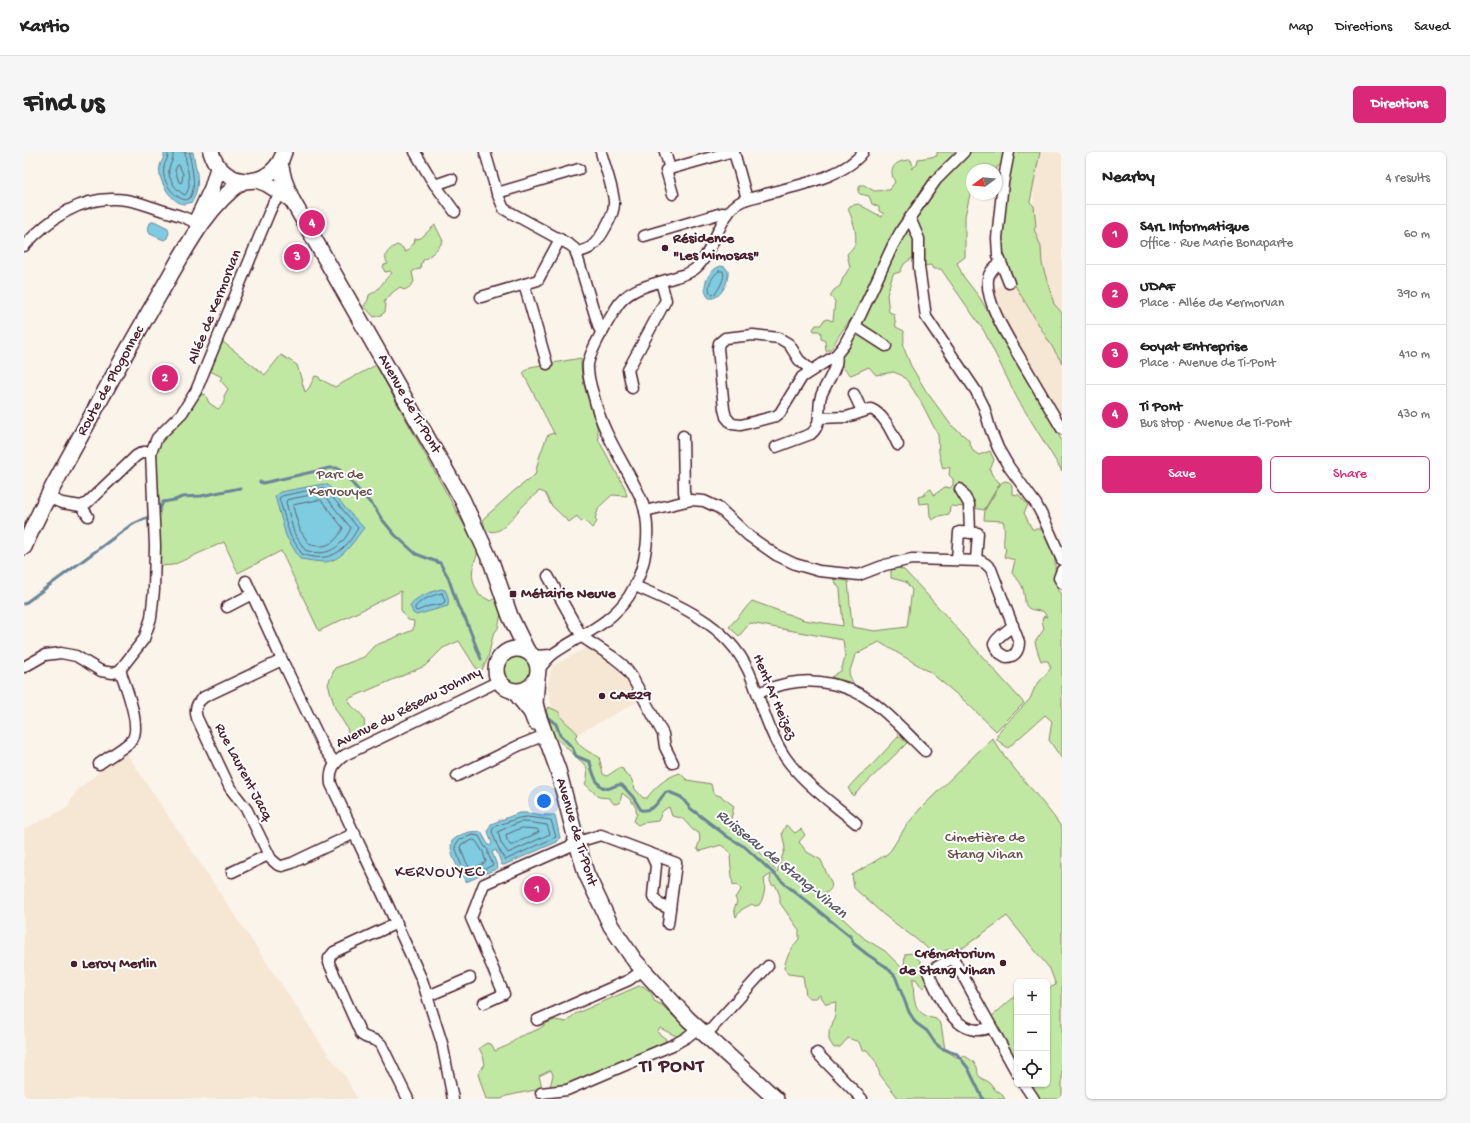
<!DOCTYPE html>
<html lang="en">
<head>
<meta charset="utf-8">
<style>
	body { margin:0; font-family:"Gochi Hand",sans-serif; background:#f6f6f6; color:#222 }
	.controls { position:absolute; right:12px; bottom:12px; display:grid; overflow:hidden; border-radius:6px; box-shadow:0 1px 3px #0004 }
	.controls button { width:36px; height:36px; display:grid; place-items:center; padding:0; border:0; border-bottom:1px solid #e0e0e0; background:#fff; color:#222; font:20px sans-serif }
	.compass { position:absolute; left:942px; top:12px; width:36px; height:36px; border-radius:50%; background:#fff; box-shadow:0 1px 3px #0004; rotate:254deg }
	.you { position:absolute; left:520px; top:649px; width:14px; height:14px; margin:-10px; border:3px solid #fff; border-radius:50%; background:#1a73e8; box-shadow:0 0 0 6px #1a73e833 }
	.badge { display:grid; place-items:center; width:26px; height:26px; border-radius:50%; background:#db2777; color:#fff; font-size:13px; font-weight:700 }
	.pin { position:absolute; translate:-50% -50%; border:2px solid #fff; box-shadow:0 1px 4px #0006 }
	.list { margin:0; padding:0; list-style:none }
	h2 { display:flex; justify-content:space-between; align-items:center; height:52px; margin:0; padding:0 16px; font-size:17px }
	h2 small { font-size:13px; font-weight:400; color:#767676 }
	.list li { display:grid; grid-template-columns:26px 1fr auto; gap:12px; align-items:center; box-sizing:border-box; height:60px; padding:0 16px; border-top:1px solid #e0e0e0 }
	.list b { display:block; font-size:15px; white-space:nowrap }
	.list p { margin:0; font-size:13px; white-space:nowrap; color:#767676 }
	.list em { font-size:13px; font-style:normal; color:#767676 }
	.actions { display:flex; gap:8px; padding:12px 16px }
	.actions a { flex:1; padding:9px 0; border:1px solid #db2777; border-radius:6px; text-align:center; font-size:14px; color:#db2777 }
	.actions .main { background:#db2777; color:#fff }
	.icon { flex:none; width:22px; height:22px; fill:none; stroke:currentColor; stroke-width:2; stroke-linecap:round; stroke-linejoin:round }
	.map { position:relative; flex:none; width:1038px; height:947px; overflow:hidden; border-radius:6px }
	header { display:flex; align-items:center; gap:24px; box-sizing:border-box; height:56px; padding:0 20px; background:#fff; border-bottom:1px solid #e0e0e0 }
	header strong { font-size:19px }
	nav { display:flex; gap:22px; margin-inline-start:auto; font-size:14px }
	.intro { display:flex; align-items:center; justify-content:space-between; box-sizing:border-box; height:96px; padding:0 24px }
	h1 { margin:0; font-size:28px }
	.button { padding:10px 18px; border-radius:6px; background:#db2777; color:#fff; font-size:14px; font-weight:700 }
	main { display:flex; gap:24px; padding:0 24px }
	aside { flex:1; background:#fff; border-radius:6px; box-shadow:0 1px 3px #0004 }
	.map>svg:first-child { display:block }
</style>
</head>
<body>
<header>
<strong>Kartio</strong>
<nav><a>Map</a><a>Directions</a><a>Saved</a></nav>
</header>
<div class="intro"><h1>Find us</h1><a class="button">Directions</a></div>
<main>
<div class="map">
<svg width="1038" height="947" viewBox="0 0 1038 947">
	<rect width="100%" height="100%" fill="#fbf4eb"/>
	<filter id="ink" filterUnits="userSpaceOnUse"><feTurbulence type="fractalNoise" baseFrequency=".025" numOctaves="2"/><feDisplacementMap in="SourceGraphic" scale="8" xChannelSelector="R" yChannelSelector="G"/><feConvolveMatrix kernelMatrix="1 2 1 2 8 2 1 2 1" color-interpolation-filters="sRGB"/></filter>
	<g filter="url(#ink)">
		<g fill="#f6e7d4">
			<path d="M1015,0H1038V271L979,169L966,139L986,129L1010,74L1009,33Z"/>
			<path d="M562,496L568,497L584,508L604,529L615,549L546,586L530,562L523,535L528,514Z"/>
			<path d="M101,599L306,905L322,925L333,947H0V677L43,656L52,639Z"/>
		</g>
		<g fill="#c1e8a3" stroke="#868467">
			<path d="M913,0H1016L1006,50L1010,54L1012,75L1010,77L1017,95L1018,112L1030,152L1038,161V211L981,117L977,106L979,12L974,14L972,18H948V34L941,64V105L933,111L939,124L956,146L1038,289V319L993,246L960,179L917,117H909L907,113L899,114L896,100L880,112L876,120L869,122L863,143L865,160L870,162L872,175L880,179C879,185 881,189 879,194L887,214L902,239L927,273L944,287L949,299L955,303L966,299L970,308L966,318L968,323L976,331L960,358L945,355L926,354L925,362L915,364L908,368L906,364L905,351L895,352L894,345L901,343V340L907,337L910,343L921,335L926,336L929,333V327L925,323L926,315L919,317L915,301L914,283L897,250L885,231L879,224L870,220L852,223L845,215L827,223L821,218L814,207L832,161C826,168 819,177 814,185C810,191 810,197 802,199L801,189L797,187V181L795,179H790L789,177L792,173H797L799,169L803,167L809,169L811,149L806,144L810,138L816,134L819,126L826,115L823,102C826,99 829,96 831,92C834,82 828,65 824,57L826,54L834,52L858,65L860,62L855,59V55L848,52L845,44L836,42L834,40L836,33H840L850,39L865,38L871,30C863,16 872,8 887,8L889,14L887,17L893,13L894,7L913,4Z"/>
			<path d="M411,73L419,89C414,97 408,103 399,108V110L396,112L397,115L396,117L391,118L388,120L390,130C387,134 384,137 379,138L376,135L369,140L360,150L362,153L361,160L357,163L350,165L340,154L344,148L345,143C358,137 357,130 368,121L366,119L361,120L359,116L360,113L364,112C358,103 365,97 373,93L379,96L381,100L384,99L387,93L390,92L391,87L397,86Z"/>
			<path d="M199,190L241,223L257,203L273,213L281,240L285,236L291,224L295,225L297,229L298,228L311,235L352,213L455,400L453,401V403C446,421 447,426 455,443L467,449L473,445L478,457L474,476L469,483L464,506L458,518L452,516L435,489L419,496L401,514L324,547C330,563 345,558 339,580L332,585H325L323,576L311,556L304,532L311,516L340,505L350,494L389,478L390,469L384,468L377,458V439L295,479L257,399L214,421L200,390L149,413L136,414L130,319L132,297L139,286L177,243L181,242L185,251L194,257C199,254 201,249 200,244L204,237L196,228L198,225L184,218Z"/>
			<path d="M557,206C556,228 565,249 572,270C574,275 573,282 575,289L601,336L603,344L588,343L575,355L571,367L573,370L568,376L560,368L557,370L553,364L545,370L527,353L521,341L515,339C508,345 502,351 496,357C487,366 476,387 461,377L459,367L490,339L511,323L515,306L523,284L529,281L531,283L499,221L506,215Z"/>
			<path d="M981,329L985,330L988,333V342L995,343L1004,353L1000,361L1008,377H1017C1021,383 1026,390 1029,397C1034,411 1027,432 1038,442V607L1025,588L1028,569L1021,563L984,596L973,588V584L977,577L1006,547L1011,535L1027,516L1024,509H1017L1014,501L1011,490L1020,477L1018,468L1020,464L1023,465L1019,459C995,458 1004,451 998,434C996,429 991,425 988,421L991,408L980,405L982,396L980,395C979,386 982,377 979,369L960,368L961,358L977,331Z"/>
			<path d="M872,415L880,418L897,436L1000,551L972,579L943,551L906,520L855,490L831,503L825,522L829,531L807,525L817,519L821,506L819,488L726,471L715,484L705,475L728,449L780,468L819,474L816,437L809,427L824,429L828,475L851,479L883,475L888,438L882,430L867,426V419Z"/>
			<circle cx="493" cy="518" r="15"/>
			<path d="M525,555L535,560C538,570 548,574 554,582L551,585C555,596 565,600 575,605L579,622L583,624L595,616L599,617L601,622L607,626L611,637L619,646H623C631,635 642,625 656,621L663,628L687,632L689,641L698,645L710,654L707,667L703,669L709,675L716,677L753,720L761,696L758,681L762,673L771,681L777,677L781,683L775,690L783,700L797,708C799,712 800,716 802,720C807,731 813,736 798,743L799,748L841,787L861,799L877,815H880L881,802L889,801L896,809L903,830L901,834L898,836L892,827H889C890,848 888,862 912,867L917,872L921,898L934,906L941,904C945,907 951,910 953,915C954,919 953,922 956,925C959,928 965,929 967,932C971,936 969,939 976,940L981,947H875L856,923L852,910L843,898H838L835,890L824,886L816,895L810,896L805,888V879L808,873L811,864L812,850L802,852L796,843L792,846H786L782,843L779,824L764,822L760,816C762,805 768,795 775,787V778L756,751V744L752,734L748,733L746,729L747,722L740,727C742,735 740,746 735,753L731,754L728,752L717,758L712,765L710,757L713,750L711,745L716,740L717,737L713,732L709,733L706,706L707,704L705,699L697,693L676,699L673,697L676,687L675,681L669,678L658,666L648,664L645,655C636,659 638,662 634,669L618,671L614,673L610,670L611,666L613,662L612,659V656L607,648L598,641L596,651L590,652L585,646L575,645L561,632C564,626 564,620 562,614L530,584L522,558Z"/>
			<path d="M875,584L883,591L829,644L824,636L835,624L846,615Z"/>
			<path d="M968,586C988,618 1017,645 1038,676V947H1009L999,932H1023V833L1025,836L1032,833L1026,817L983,764L940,795L926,797L909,802L900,793L860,763L830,736L828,723L863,702L867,698L882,674L896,657Z"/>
			<path d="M615,834H619C625,838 629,842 630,849L638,853L663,878L662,884L656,886L636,876L633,880L642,887L640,893L545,932L526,935L529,923L527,918L515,924L518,935L516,937L482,944L478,947H462L454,922L461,912L459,904L455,896L463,891L468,893L471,899L485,893L494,885L515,877L523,871L531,868L542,870L551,862Z"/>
			<path d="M993,841V923L966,866L989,846Z"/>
		</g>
		<g fill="#7fcbdf" stroke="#6a8697">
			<path d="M140,0H169C172,20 178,31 168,50C165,51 162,52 159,52C146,49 133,27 136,14C137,9 141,6 140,0Z"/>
			<path d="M130,69L144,76L145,81L143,86L140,88L126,82L124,77L126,71Z"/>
			<path d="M697,114L701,115L704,119C705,129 697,148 685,146C675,136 685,117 697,114Z"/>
			<path d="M299,332L304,333L322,357L340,376C329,389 320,408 301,410C293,410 284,408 276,407L262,384L251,344L256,340Z"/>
			<path d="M417,437L421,438C424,443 425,448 424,454L392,463L389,461L386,453C393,444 407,440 417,437Z"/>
			<path d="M495,661C507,660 518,664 531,663L536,686L533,690L480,713H478L472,698L468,700L474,716L442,730C436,718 424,703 428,689C436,682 446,678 457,680L465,694L468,692L464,679L467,672Z"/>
		</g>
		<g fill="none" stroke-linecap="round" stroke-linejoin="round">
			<g stroke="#5f6473" stroke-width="1">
				<path d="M144,0C145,7 141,9 140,15C137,28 149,46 162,48L166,46C174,30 166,16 166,0"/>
				<path d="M149,0C150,7 147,10 145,16C143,26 152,39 161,43C170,34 161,11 161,0"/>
				<path d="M155,13L159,22L158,29L157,31L155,30L151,18L153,14Z"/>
				<path d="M695,119H699C702,126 695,136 691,142L688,143C681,136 688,124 695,119Z"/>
				<path d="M298,336L304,340L334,376C321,399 306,412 278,402L266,383L255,346L258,344Z"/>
				<path d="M292,342H299L327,376C317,396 303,406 281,398L270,381L262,350L263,348Z"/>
				<path d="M294,348H297L319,376C312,391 301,398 285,392L276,378L269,355L270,353Z"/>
				<path d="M418,441L421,449L419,452L405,454L393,459L391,458V455C396,448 409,443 418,441Z"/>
				<path d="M495,666L503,665L527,668L532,685L481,708C475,698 471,689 468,679L470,675Z"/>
				<path d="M496,670H503L523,673L526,682L484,701L477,691L474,680Z"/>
				<path d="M498,676L513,677L515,680L488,693H486L483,688L482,683Z"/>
				<path d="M449,683L455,684L461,695L464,698V702L469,713L445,724L436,710L431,694L435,688Z"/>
				<path d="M450,688L452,689L459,700L462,710L447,718L441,708L436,695L438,692Z"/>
			</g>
			<g stroke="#6a8697" stroke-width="3">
				<path d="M236,330L239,331L306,316H313L316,318L351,356L357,366L371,383L392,402L416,411L424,425L434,454L442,468L457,507"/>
				<path d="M133,364L139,350L151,348L158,345L177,344L216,336"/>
				<path d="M0,452L107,373L124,365H128"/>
				<path d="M523,565L532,572L536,583L548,595L552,604L566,610C568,618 573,640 586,636C591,634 593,632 598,633L609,645L617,658C631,660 634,648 642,640H645L657,645L666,656L704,685L721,695L761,732L827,785L830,792L844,803L861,814L871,824L885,860L892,871L903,879L911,891L917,896L933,902L944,916L959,947"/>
			</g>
			<g stroke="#4a1f2b" stroke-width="13">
				<g id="street">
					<path d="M391,0L407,27L431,60"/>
					<path d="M461,0L473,41L480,57L546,93L551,97L575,176L578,181"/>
					<path d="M641,0L646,17"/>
					<path d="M710,0L723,47"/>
					<path d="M985,0L979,31L973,86L974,103L985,131"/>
					<path d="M411,33L428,27"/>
					<path d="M473,41L555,17"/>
					<path d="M649,42L642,18L706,0"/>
					<path d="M886,66L895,87V115L902,165L952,239L960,255L966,276L974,296L985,315L1012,352L1019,365L1038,408"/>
					<path d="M620,84L698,61L704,62"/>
					<path d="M0,94C23,69 54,46 90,47C106,47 122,53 137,58C151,62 165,66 177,74"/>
					<path d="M552,101C557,99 563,98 567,95C576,88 590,63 590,52C591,41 580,12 577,0"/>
					<path d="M976,111C970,115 965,120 964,127C961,152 987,190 999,211C1012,233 1025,255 1038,277"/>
					<path d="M500,132L523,212"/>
					<path d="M457,145L514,128L536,87"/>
					<path d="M831,174L862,194"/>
					<path d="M787,218L775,208L765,192L755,186L729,183L701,186L695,191L694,196L700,257L702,265L708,272L717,273L752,264L756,261L778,225L812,203L820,193L837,162L869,93L878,77L912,28L940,0"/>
					<path d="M608,236L604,218L642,148L637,130"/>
					<path d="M830,242L838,259"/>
					<path d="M795,266L823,265L847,257C861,263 868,281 874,293"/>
					<path d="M659,284L660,340L662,349"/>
					<path d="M752,295L787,282C799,272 793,256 797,244C801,232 816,214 812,203"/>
					<path d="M936,337L945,352L946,381"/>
					<path d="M23,345L38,351L57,354L64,364"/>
					<path d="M57,354L63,351L112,304L119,300H127L133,286L158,261L172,239L245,61L249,52L261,38"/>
					<path d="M621,359L667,348L680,349L695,356L725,384L752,403L771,412L795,419L835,423L861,413L888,407L957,409L962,412L967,417L995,490C995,499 991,505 982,505L974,500L970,492C973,484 983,480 989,473"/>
					<path d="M933,407L935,380L954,381L952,408"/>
					<path d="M1038,418L1035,426L1038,431"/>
					<path d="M524,424L558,485L589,505L599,513L608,525L639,582L641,595L649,611"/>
					<path d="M222,429L258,508"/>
					<path d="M611,434C659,455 708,474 728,527C738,553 745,581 761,605C779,631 808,651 832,671"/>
					<path d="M203,455L228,442"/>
					<path d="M508,504L528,503"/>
					<path d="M0,515L21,503L37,501L52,504L77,519L89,521L96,518L120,487L127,466L130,438L131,394L127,300"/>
					<path d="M514,518C519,513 523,507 529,502C556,483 586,473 605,444C623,416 630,373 615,342C599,309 578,280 570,245C567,235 563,223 564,212C567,196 583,171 592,156C604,135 631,132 652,125C659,123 667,121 672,116C691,99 695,60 718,49C724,46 732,45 739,43C769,34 820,26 839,0"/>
					<path d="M734,541C744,537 754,533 766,531C793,526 825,533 847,549C867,563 884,583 901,599"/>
					<path d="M311,611L300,596L258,508L180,545C172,551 170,557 173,566L206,636L223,658L247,707L254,713L258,714L268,711L331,681"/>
					<path d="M75,612C84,605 102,595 108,588C118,575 101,532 96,518"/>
					<path d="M433,624L496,593L521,583"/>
					<path d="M627,702L632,713L629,744L635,752L646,757"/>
					<path d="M208,720L244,703"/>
					<path d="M373,771L310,800L305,806V811L337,882C342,888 351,886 357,892L384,947"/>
					<path d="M404,844L446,826"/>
					<path d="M460,851L480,842L447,766L460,732L560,688L577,683L652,711L644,772"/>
					<path d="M513,868L605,828L619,818"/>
					<path d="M967,875C933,890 915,845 904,820L929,806L993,921"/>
					<path d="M681,884L744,814"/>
					<path d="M793,901L838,947"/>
					<path d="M1000,932L1010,947"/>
					<path d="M517,941L543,938L651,892L663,885L673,877"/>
					<path d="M429,947L418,891L398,828L362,749L307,632C305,618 310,611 321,603L475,529"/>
				</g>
			</g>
			<g stroke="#4a1f2b" stroke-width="18">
				<g id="secondary">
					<path d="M187,0C198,39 249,38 260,0"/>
					<path d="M256,11L260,28L268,48L438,347L468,412L486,464L503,499"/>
					<path d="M233,28L243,32L268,48"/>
					<path d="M172,70L188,36L194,16"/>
					<path d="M0,395C21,345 49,299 74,252C94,215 114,179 135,143C158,104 181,55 219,29"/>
					<circle cx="493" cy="518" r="21"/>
					<path d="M513,525L511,551L514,563L534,618L553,691L562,721L587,774L611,809L664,867L752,947"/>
					<path d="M490,539L507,560L511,570"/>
				</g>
			</g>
			<use href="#street" stroke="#fff" stroke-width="10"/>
			<use href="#secondary" stroke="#fff" stroke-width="15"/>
		</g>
	</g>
	<g fill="#4a1f2b" stroke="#fff" stroke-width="1.5">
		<circle cx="641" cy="96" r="4"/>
		<rect x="485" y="438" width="8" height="8" rx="2"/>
		<circle cx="578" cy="544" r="4"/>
		<circle cx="979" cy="811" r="4"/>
		<circle cx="50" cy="812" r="4"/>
	</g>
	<g text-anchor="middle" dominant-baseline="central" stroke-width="4" stroke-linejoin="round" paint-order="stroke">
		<g font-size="15" font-weight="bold" fill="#4a1f2b" stroke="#fff" text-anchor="start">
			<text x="649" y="87">Résidence<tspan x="649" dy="17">"Les Mimosas"</tspan></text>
			<text x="497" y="442">Métairie Neuve</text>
			<text x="586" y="544">CAE29</text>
			<text x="971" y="802" text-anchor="end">Crématorium<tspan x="971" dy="17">de Stang Vihan</tspan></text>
			<text x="58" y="812">Leroy Merlin</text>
		</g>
		<g font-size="15" fill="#4a1f2b" stroke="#fff">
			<text transform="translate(191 155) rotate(-68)">Allée de Kermorvan</text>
			<text transform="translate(87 229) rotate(-61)">Route de Plogonnec</text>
			<text transform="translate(385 252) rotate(60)">Avenue de Ti-Pont</text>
			<text transform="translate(750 545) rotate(67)">Hent Ar Heizez</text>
			<text transform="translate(385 556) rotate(-27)">Avenue du Réseau Johnny</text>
			<text transform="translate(219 620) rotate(62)">Rue Laurent Jacq</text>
			<text transform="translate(552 680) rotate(73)">Avenue de Ti-Pont</text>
		</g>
		<g font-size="15" fill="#685149" stroke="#fff">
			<text x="316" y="323">Parc de<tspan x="316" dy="17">Kervouyec</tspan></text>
			<text x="961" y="686">Cimetière de<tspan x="961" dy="17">Stang Vihan</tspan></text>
		</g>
		<g font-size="16" font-style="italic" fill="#5d5b6a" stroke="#fff">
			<text transform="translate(757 713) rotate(39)">Ruisseau de Stang-Vihan</text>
		</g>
		<g font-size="16" letter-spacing="1" fill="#4a1f2b" stroke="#fff">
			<text x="416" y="721">KERVOUYEC</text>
		</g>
		<g font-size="19" font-weight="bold" letter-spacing="1" fill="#4a1f2b" stroke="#fff">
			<text x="648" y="915">TI PONT</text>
		</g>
	</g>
</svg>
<div class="controls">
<button>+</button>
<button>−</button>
<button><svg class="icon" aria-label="locate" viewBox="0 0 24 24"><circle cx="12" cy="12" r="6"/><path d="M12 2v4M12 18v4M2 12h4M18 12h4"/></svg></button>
</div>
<svg class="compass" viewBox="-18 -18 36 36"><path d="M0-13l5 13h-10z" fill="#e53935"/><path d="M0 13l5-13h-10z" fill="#767676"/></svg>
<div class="you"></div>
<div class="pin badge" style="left:513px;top:737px">1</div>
<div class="pin badge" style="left:141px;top:226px">2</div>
<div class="pin badge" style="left:273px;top:105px">3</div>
<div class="pin badge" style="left:288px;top:71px">4</div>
</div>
<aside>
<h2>Nearby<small>4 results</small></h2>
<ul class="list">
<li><span class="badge">1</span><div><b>S4rL Informatique</b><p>Office · Rue Marie Bonaparte</p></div><em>60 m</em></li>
<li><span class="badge">2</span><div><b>UDAF</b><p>Place · Allée de Kermorvan</p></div><em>390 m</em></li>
<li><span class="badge">3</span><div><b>Goyat Entreprise</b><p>Place · Avenue de Ti-Pont</p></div><em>410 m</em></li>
<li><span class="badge">4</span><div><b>Ti Pont</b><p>Bus stop · Avenue de Ti-Pont</p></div><em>430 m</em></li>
</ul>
<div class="actions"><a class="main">Save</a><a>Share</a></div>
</aside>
</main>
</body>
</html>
